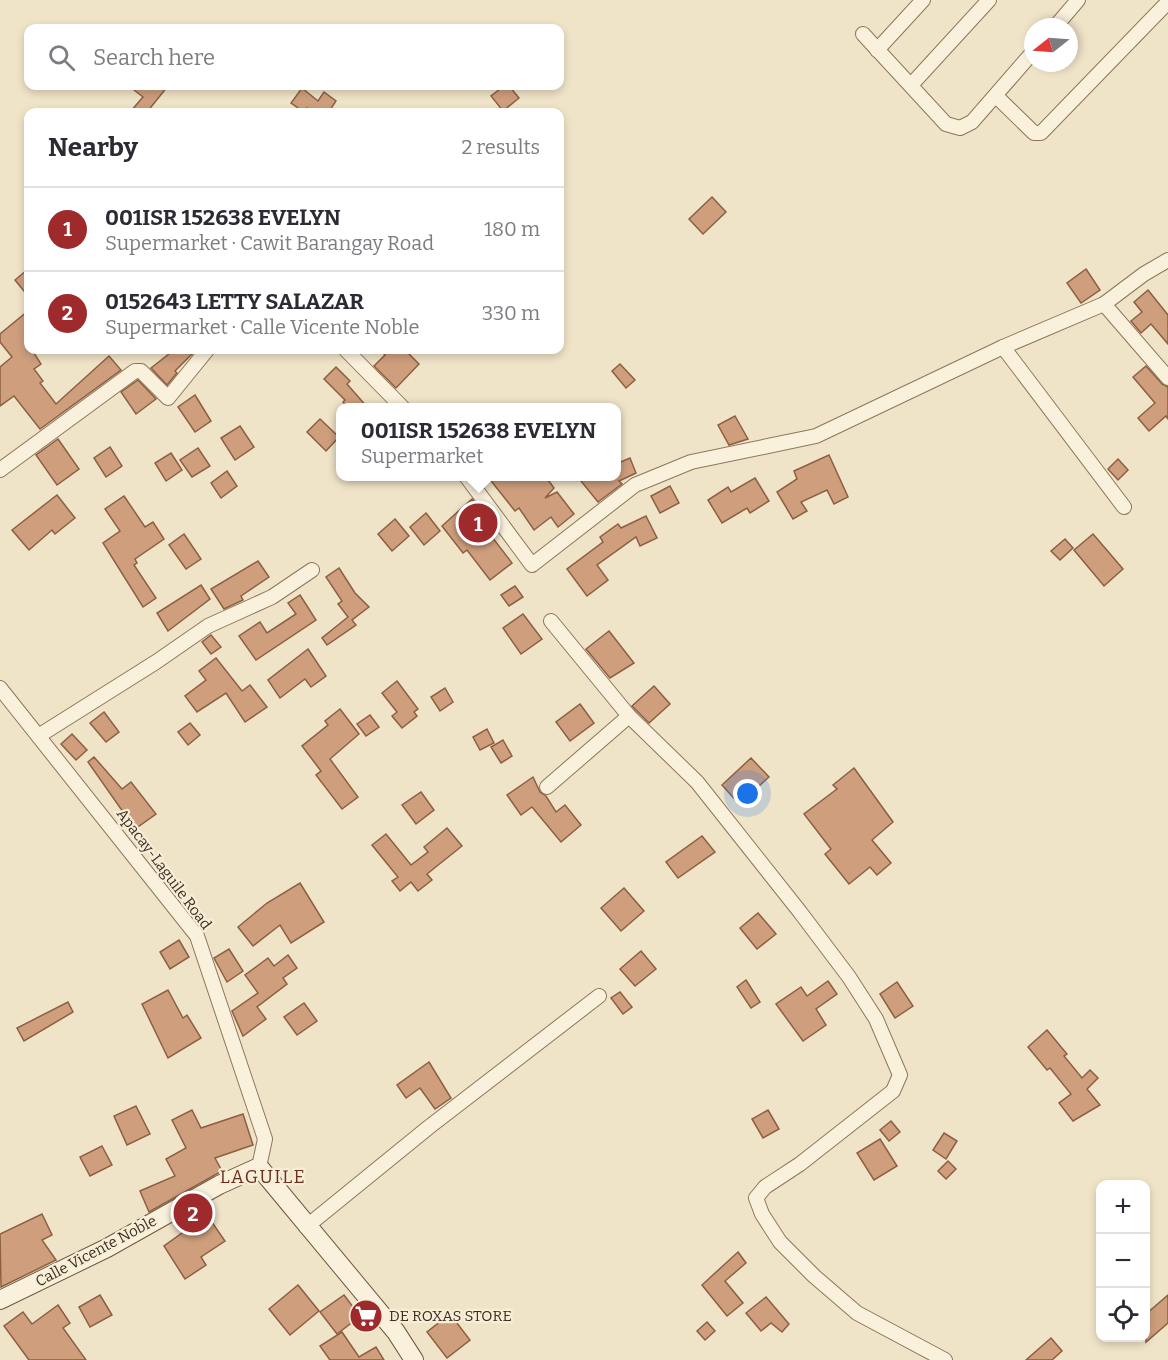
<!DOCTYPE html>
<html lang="en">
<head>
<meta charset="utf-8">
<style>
	body { margin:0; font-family:Bitter,serif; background:#f7f7f7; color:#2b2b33 }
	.controls { position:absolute; right:18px; bottom:18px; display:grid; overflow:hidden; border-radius:12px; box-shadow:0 3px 9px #0003 }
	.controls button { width:54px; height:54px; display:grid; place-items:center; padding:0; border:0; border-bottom:2px solid #e1e1e2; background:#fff; color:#2b2b33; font:30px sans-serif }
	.compass { position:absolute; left:1024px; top:18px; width:54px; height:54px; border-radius:50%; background:#fff; box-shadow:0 3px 9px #0003; rotate:253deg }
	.you { position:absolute; left:748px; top:794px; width:21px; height:21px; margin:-15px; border:4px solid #fff; border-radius:50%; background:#1a73e8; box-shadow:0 0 0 9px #1a73e833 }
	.badge { display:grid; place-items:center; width:39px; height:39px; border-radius:50%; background:#9e2a2b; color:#fff; font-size:20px; font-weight:700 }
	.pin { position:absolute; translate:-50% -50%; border:3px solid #fff; box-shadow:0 2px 6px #0006 }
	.popup { position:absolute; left:336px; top:403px; width:285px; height:78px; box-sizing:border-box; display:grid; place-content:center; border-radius:12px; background:#fff; filter:drop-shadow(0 2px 4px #0005); font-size:20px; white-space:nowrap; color:#7c7c81 }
	.popup b { font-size:22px; color:#2b2b33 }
	.popup::after { content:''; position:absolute; left:50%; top:100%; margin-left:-12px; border:12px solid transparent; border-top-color:#fff }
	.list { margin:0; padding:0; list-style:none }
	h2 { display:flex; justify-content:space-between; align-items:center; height:78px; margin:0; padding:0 24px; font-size:26px }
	h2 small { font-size:20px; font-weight:400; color:#7c7c81 }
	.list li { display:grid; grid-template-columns:39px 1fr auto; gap:18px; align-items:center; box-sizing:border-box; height:84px; padding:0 24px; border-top:2px solid #e1e1e2 }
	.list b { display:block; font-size:22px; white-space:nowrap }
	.list p { margin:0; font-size:20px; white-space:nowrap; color:#7c7c81 }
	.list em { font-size:20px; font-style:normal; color:#7c7c81 }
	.icon { flex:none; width:33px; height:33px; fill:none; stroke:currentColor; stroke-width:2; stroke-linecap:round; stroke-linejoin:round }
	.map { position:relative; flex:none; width:1168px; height:1360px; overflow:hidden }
	.search { position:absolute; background:#fff; box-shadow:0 3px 9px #0003; left:24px; top:24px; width:540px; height:66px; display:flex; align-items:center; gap:15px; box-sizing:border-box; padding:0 21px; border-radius:12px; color:#7c7c81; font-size:22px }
	.panel { position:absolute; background:#fff; box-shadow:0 3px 9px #0003; left:24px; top:108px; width:540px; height:246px; border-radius:12px }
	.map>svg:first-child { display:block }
</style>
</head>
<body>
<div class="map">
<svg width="1168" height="1360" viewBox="0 0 1168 1360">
	<rect width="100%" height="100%" fill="#f0e4c8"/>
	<g fill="#cf9f7d" stroke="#8d5f41" stroke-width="1.5">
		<path d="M129,86H168L147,112H130L143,97Z"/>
		<path d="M504,86H509L519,98L503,111L491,96Z"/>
		<path d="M302,88L318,101L324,92L336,101L330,110L333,112H309L307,108L304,112L291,103Z"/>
		<path d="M712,197L726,212L703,234L689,219Z"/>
		<path d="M28,269V296L15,280Z"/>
		<path d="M1086,269L1100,290L1081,303L1067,283Z"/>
		<path d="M1148,290L1168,315V344L1151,324L1141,333L1131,321L1142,312L1134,302Z"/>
		<path d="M28,311L26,342L28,350H32L41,364L34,369L43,381L40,383L56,404L109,356L121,370L40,429L14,396L0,406V367L12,357L0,342V334Z"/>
		<path d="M174,350H196L175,371L177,373L167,385L151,368Z"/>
		<path d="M380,350H405L419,364L396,388L374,366L385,355Z"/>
		<path d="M620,364L635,380L626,388L612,371Z"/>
		<path d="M1146,366L1162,384L1168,387V419L1166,416L1149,431L1138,418L1155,403L1133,377Z"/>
		<path d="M336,367L350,381L347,384L368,408H348L343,402L345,400L324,379Z"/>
		<path d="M138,380L156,399L136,414L121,392Z"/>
		<path d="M195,395L211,421L195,432L178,407Z"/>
		<path d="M735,416L748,439L729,445L718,425Z"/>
		<path d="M320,419L339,437L326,451L307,432Z"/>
		<path d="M240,426L254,447L235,460L221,438Z"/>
		<path d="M58,439L79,469L57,485L36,455Z"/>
		<path d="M110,447L122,466L106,477L94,458Z"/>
		<path d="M198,448L210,466L192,477L180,460Z"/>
		<path d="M171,453L182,470L166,481L155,463Z"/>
		<path d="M829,455L848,497L834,504L827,490L801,502L807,511L793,519L777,492L797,479L794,471Z"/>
		<path d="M630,458L636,473L619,481L622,484L598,502L581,481L590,477H616V464Z"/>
		<path d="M1118,459L1128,470L1118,480L1108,469Z"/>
		<path d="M227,471L237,486L221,498L211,483Z"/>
		<path d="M488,477H546L554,488L545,498L557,492L574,514L558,527L551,517L534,530L519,508L515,511Z"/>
		<path d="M755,478L769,501L750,513L747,508L722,523L708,500L728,487L731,492Z"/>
		<path d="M670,486L679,503L660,513L651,496Z"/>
		<path d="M57,495L75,518L55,534L52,530L29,550L12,530Z"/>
		<path d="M124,496L145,527L153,522L164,539L135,559L137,563L134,565L156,598L143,607L103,543L120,531L105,509Z"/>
		<path d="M472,499L495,530L489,533L512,563L490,580L467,550L463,553L442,526Z"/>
		<path d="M426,513L440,531L424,545L410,527Z"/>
		<path d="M646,516L657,538L640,546L636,537L597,565L608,580L587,596L567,569L603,542L600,537L618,524L621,528Z"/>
		<path d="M395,519L409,536L392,551L378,534Z"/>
		<path d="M184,534L201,559L186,569L169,545Z"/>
		<path d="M1093,534L1123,569L1104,586L1074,550Z"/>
		<path d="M1065,539L1073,548L1060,560L1051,551Z"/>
		<path d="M258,561L269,577L241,596L243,600L224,609L211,589Z"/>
		<path d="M339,568L355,593L369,607L352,620L356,625L327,645L322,638L348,617L338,604L342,601L326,577Z"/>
		<path d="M201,585L210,599L168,631L157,613Z"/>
		<path d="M515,586L523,597L509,606L501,595Z"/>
		<path d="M300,595L316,620L256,660L239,636L260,622L267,633L296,614L288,603Z"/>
		<path d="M523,614L542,639L521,654L503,628Z"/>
		<path d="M609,631L634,663L610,678L586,649Z"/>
		<path d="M211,635L221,647L211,654L202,642Z"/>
		<path d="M308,649L326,676L311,687L305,679L280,698L268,680Z"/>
		<path d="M216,658L242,691L250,685L267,707L245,722L226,693L197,712L185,696L206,680L199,671Z"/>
		<path d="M397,681L418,709L414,712L417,716L402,728L392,716L397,712L382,693Z"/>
		<path d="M654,686L670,704L649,723L632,706Z"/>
		<path d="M445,688L453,702L440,711L431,697Z"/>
		<path d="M580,704L594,723L570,741L556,722Z"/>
		<path d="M340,709L359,734L330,759L358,797L342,809L316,775L321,771L302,746L328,725L325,721Z"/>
		<path d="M104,712L119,732L106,742L90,723Z"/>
		<path d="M370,715L379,727L366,736L357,724Z"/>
		<path d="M190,723L200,735L188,745L178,732Z"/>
		<path d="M487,729L494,743L480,750L473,737Z"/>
		<path d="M72,734L87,750L76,760L61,744Z"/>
		<path d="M503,740L512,756L501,763L491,747Z"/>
		<path d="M94,757L122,789L131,782L156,814L135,829L88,762Z"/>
		<path d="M751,758L769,777L739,804L722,785Z"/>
		<path d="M854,768L893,822L872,840L891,863L877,875L870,867L849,884L825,854L831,849L804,814L837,789L833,785Z"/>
		<path d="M533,777L540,792L546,796L556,812L565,805L581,825L561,842L532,807L521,815L507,795Z"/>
		<path d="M421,792L434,810L416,824L402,805Z"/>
		<path d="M447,828L462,846L427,874L432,880L418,891L411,882L400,891L392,881L398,877L372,845L386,834L411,865L428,852L424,847Z"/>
		<path d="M702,836L715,852L678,878L666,862Z"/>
		<path d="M300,883L324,922L291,943L280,925L253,946L238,927L267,903Z"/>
		<path d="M624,888L644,911L621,931L601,908Z"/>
		<path d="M758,913L776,934L757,949L740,928Z"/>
		<path d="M179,940L189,957L170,969L160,952Z"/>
		<path d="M229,949L243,971L227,982L214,958Z"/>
		<path d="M641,951L656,969L635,986L620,969Z"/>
		<path d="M288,955L297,968L283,978L287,984L257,1007L266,1019L243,1036L232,1011L258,993L245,975L268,958L274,966Z"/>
		<path d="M746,980L760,1002L751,1008L737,987Z"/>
		<path d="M828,981L837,994L816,1009L826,1025L803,1041L776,1004L801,987L807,996Z"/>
		<path d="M897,982L913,1006L895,1018L880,994Z"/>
		<path d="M168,990L183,1018L187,1015L201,1038L168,1058L142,1004Z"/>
		<path d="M620,992L632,1007L623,1014L611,998Z"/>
		<path d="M68,1002L73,1012L24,1041L17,1028Z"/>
		<path d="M304,1003L317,1021L297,1035L284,1017Z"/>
		<path d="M1047,1030L1067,1054L1064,1056L1082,1078L1090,1070L1098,1078L1087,1089L1100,1105L1073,1121L1059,1103L1071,1094L1050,1068L1047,1070L1028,1047Z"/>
		<path d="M429,1062L451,1098L435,1109L420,1088L406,1098L397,1085Z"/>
		<path d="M136,1106L150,1134L127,1145L114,1116Z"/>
		<path d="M192,1110L201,1128L243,1114L253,1145L215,1158L222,1171L149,1212L140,1191L175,1176L166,1159L186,1148L172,1120Z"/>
		<path d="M768,1110L779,1129L763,1138L752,1119Z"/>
		<path d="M891,1121L900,1132L889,1141L880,1130Z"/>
		<path d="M944,1133L957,1141L946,1159L933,1150Z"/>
		<path d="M880,1139L897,1166L874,1180L857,1153Z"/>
		<path d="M102,1146L112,1165L90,1176L80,1157Z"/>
		<path d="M948,1161L956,1169L946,1179L938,1171Z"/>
		<path d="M42,1214L52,1235L42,1240L56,1260L1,1287L0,1234Z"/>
		<path d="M207,1215L225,1241L201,1257L206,1265L185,1279L164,1246Z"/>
		<path d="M738,1252L746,1263L725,1281L743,1303L727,1316L702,1285Z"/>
		<path d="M298,1285L319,1311L290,1335L269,1309Z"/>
		<path d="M100,1295L112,1315L90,1327L79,1307Z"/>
		<path d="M344,1295L353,1307L356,1305L363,1314L337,1334L320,1312Z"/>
		<path d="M1168,1295V1323L1146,1342V1314Z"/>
		<path d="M766,1297L789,1324L782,1332L771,1323L761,1331L746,1313Z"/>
		<path d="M58,1305L70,1323L63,1328L86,1360H29L4,1326L23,1312L32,1324Z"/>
		<path d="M450,1314L470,1340L447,1358L427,1332Z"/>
		<path d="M707,1322L715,1331L705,1340L697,1331Z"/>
		<path d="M342,1332L359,1357L376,1347L384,1360H330L320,1346Z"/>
		<path d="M1051,1338L1062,1351L1052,1360H1026Z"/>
	</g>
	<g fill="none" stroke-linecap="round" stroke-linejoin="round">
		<g stroke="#8d765c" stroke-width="16">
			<g id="street">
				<path d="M1055,27L1078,0"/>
				<path d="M863,34L946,124L960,128L972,122L1033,52"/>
				<path d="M877,50L923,0"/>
				<path d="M912,84L989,0"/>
				<path d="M996,96L1034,133H1041L1168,2"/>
				<path d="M1104,304L1168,378"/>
				<path d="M1003,347L1124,507"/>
				<path d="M346,350L403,408"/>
				<path d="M0,470L135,371H141L168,398L207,350"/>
				<path d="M466,476L532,565L635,485L691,462L816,436L1003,347L1104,304L1144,274L1168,260"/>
				<path d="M551,621L629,716L697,782L800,912L849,977L876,1019L900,1075L893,1091L800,1164L765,1187L756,1198L762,1214L780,1242L814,1276L857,1313L945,1360"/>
				<path d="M0,688L197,936L265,1139L259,1167"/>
				<path d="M40,735L156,662L208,626L272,597L312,570"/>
				<path d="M547,787L629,716"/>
				<path d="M306,1227L429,1127L599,996"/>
			</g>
		</g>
		<g stroke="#6f573f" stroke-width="20">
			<path id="secondary" d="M0,1300L107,1248L219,1185L259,1167L396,1332L414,1360"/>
		</g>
		<use href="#street" stroke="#faf1dc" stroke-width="14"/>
		<use href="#secondary" stroke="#faf1dc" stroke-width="18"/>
	</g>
	<defs>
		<g id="supermarket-disc" transform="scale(1.725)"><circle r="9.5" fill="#9e2a2b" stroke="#f7eed8"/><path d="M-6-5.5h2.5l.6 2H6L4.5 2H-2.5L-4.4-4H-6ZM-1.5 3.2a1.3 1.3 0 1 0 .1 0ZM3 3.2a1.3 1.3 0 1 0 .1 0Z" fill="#fff"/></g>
	</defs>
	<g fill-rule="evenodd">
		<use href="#supermarket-disc" x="366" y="1316"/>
	</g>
	<g text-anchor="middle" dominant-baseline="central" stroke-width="4.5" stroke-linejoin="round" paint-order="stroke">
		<g font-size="15" fill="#3d2e20" stroke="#f7eed8">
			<text transform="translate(164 869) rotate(53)">Apacay-Laguile Road</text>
			<text transform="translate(96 1251) rotate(-28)">Calle Vicente Noble</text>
		</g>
		<g font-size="15" fill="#3d2e20" stroke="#f7eed8" text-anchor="start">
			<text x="389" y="1316">DE ROXAS STORE</text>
		</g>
		<g font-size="18" letter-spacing="1.5" fill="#6b2e1e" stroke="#f7eed8">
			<text x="263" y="1177">LAGUILE</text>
		</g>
	</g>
</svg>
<div class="controls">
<button>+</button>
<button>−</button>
<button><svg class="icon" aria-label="locate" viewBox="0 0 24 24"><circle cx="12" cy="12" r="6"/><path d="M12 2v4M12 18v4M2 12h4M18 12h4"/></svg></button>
</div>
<svg class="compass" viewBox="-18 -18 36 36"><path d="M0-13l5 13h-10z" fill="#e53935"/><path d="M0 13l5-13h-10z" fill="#7c7c81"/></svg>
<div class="you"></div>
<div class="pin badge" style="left:478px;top:523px">1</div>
<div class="popup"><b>001ISR 152638 EVELYN</b>Supermarket</div>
<div class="pin badge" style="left:193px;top:1213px">2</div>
<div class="search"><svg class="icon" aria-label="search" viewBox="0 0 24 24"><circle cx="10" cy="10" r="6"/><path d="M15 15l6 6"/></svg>Search here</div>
<section class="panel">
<h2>Nearby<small>2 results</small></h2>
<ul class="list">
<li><span class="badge">1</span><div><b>001ISR 152638 EVELYN</b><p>Supermarket · Cawit Barangay Road</p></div><em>180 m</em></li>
<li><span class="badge">2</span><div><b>0152643 LETTY SALAZAR</b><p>Supermarket · Calle Vicente Noble</p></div><em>330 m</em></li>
</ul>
</section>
</div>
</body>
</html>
